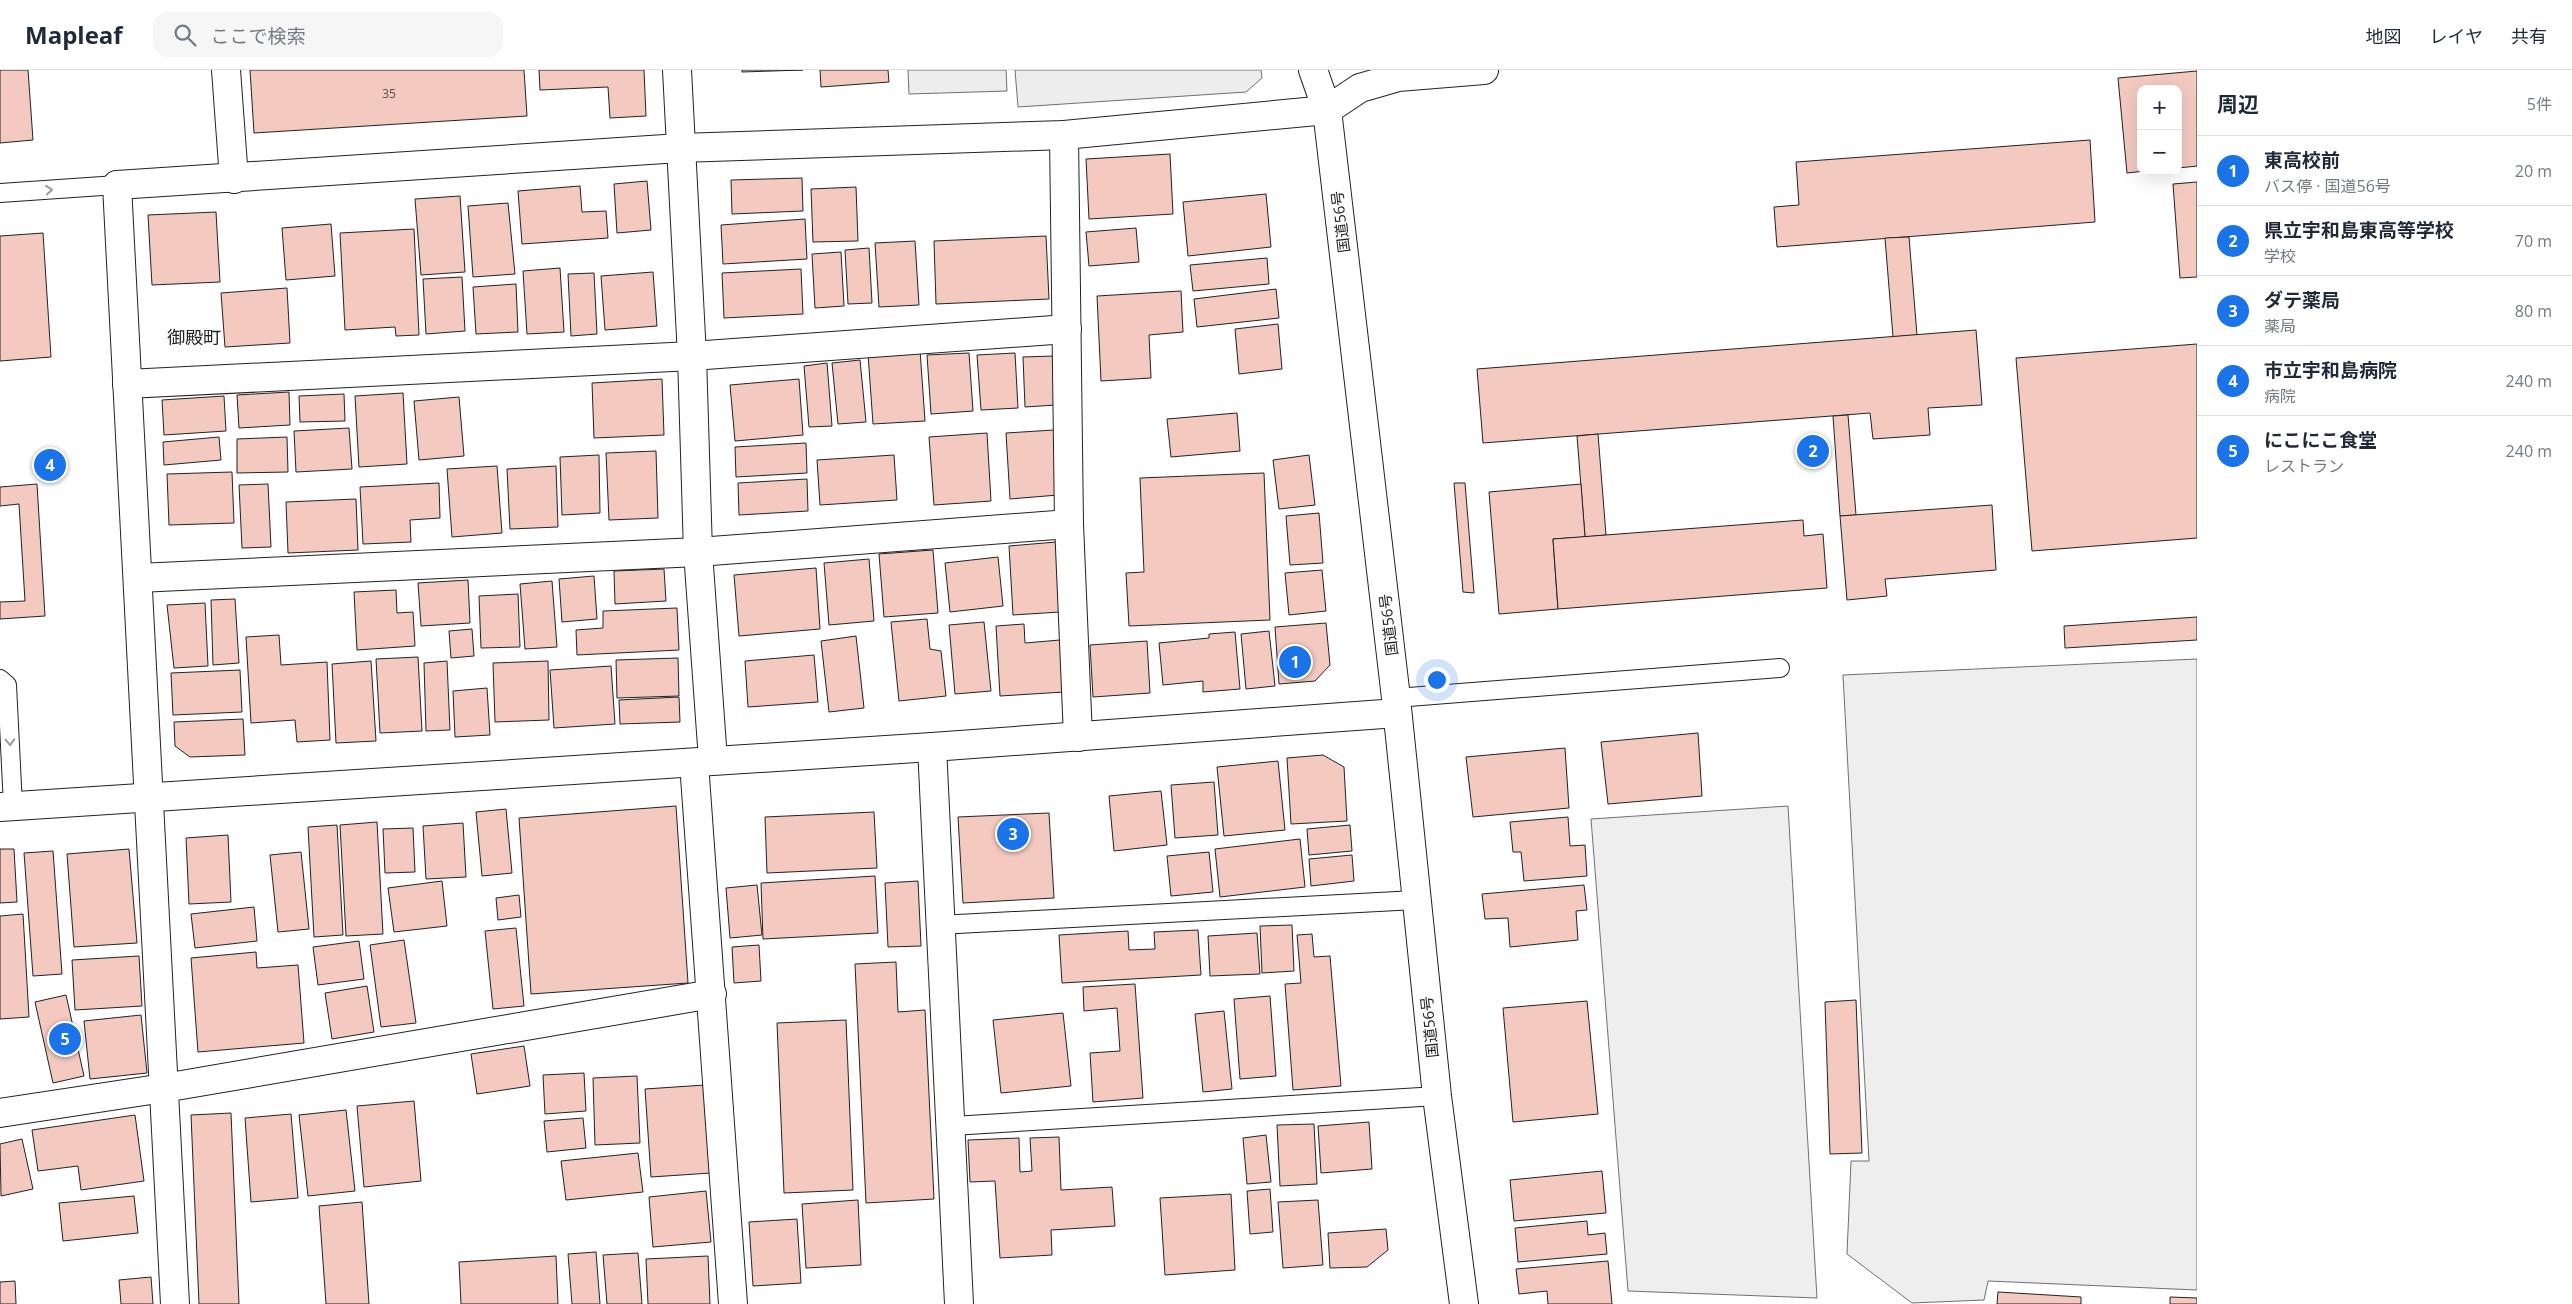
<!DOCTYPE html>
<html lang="ja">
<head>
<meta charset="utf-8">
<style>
	body { margin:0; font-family:"Open Sans","Noto Sans JP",sans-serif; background:#f6f6f7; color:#1f2937 }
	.controls { position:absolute; right:15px; top:15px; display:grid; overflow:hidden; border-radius:10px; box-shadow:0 5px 20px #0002 }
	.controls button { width:45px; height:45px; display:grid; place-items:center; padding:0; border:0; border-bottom:1px solid #e0e1e3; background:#fff; color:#1f2937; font:25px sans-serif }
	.you { position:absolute; left:1436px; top:609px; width:18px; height:18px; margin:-12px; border:4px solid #fff; border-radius:50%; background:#1a73e8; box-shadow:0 0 0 8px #1a73e833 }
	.badge { display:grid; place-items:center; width:32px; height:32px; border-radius:50%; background:#1a73e8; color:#fff; font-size:16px; font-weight:700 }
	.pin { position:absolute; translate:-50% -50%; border:2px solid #fff; box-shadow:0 1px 5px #0006 }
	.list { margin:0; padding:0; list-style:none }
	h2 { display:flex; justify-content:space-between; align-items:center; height:65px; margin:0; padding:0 20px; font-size:21px }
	h2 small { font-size:16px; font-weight:400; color:#747a83 }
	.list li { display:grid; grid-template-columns:32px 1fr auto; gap:15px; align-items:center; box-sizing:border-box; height:70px; padding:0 20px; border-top:1px solid #e0e1e3 }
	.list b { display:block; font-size:19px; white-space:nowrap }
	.list p { margin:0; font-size:16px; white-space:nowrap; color:#747a83 }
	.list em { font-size:16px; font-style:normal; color:#747a83 }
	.icon { flex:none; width:28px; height:28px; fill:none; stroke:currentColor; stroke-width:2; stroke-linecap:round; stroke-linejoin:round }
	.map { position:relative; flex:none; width:2197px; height:1234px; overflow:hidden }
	header { display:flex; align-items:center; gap:30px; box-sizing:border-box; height:70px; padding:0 25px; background:#fff; border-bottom:1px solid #e0e1e3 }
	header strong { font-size:24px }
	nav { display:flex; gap:28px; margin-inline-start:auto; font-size:18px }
	.search { width:350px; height:45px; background:#f6f6f7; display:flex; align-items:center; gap:12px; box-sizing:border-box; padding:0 18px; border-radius:15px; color:#747a83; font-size:19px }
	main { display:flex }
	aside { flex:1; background:#fff }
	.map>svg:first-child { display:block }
</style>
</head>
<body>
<header>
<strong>Mapleaf</strong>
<div class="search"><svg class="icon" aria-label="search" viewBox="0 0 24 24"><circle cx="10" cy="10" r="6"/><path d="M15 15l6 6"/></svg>ここで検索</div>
<nav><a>地図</a><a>レイヤ</a><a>共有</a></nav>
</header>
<main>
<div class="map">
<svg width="2197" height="1234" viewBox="0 0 2197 1234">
	<rect width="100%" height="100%" fill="#fff"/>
	<g fill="#eee" stroke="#6f6f6f">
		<path d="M2197,589V1220L1988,1211L1984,1230L1912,1233L1847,1184L1851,1091H1869L1843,605Z"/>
		<path d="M1788,736L1817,1228L1628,1221L1591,749Z"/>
	</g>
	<g fill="#ededed" stroke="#6f6f6f">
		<path d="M908,0H1006L1007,21L909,24Z"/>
		<path d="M1015,0H1261L1262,8L1246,22L1018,37Z"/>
	</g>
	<g fill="#f3c9c0" stroke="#222">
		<path d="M0,0H28L33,70L0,73Z"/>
		<path d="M250,0H524L527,46L254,63Z"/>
		<path d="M539,0H644L646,46L610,48L608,17L540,20Z"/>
		<path d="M742,0H803L742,2Z"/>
		<path d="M820,0H888L889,12L821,17Z"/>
		<path d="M2197,1V96L2178,98V19H2141V101H2145L2127,103L2118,8Z"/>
		<path d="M2090,70L2095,152L1777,177L1774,137L1799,135L1796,92Z"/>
		<path d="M1170,84L1173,144L1089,149L1086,89Z"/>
		<path d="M802,108L803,141L732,144L731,110Z"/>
		<path d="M647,111L651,160L617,163L614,114Z"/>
		<path d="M2197,112V207L2180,208L2173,114Z"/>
		<path d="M580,116L582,142L606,141L608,168L522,174L518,121Z"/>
		<path d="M856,117L858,171L813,172L811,119Z"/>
		<path d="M1266,124L1271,177L1188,186L1183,132Z"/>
		<path d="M460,126L465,202L421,205L415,129Z"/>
		<path d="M508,133L515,204L473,207L468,136Z"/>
		<path d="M216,142L220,212L152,215L148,145Z"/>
		<path d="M805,149L807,189L723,194L721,155Z"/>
		<path d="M331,154L335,206L286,210L282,158Z"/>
		<path d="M1136,158L1139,192L1089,196L1086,162Z"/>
		<path d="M414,159L419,265L396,266L395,257L345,260L340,163Z"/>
		<path d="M43,163L51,287L0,291V166Z"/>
		<path d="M1046,166L1049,229L936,234L934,171Z"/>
		<path d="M1909,167L1917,265L1893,267L1885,168Z"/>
		<path d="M915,171L919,235L879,237L875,173Z"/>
		<path d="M869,178L872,233L848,234L845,180Z"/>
		<path d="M841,182L844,236L815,238L812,184Z"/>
		<path d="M1267,188L1269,214L1193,221L1190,195Z"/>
		<path d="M560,198L564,262L527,264L523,201Z"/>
		<path d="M801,199L803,244L724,248L722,203Z"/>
		<path d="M653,202L657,256L605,260L601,206Z"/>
		<path d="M594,203L597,264L571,266L568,204Z"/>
		<path d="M462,207L465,261L426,264L423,209Z"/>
		<path d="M516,214L518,262L476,264L473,217Z"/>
		<path d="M287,218L290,273L225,277L221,223Z"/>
		<path d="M1276,219L1279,248L1197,257L1194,229Z"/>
		<path d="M1181,221L1183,262L1149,265L1151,308L1101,311L1097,226Z"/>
		<path d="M1278,254L1282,299L1239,304L1235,259Z"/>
		<path d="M1976,260L1982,335L1928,338L1930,365L1873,369L1870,343L1483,373L1477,299Z"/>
		<path d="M2197,274V468L2032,481L2016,288Z"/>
		<path d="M920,280L925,351L873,354L868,284Z"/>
		<path d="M969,283L973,341L931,344L927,285Z"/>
		<path d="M1015,283L1018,338L981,340L977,285Z"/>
		<path d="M1054,286L1056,335L1025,337L1023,287Z"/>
		<path d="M860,290L866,352L838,354L832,293Z"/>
		<path d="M827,293L832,356L809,357L804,296Z"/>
		<path d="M662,309L664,365L594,368L592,313Z"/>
		<path d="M799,309L803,365L735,371L730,315Z"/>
		<path d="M289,322L290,355L239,358L237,325Z"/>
		<path d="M403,323L407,394L359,397L355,326Z"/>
		<path d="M344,324L345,351L300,352L299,326Z"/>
		<path d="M224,326L226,361L164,365L162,330Z"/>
		<path d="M459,327L464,386L419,390L414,331Z"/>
		<path d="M1237,343L1240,381L1171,387L1167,349Z"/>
		<path d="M1848,345L1856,445L1840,446L1833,346Z"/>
		<path d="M349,358L352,399L296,402L294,361Z"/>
		<path d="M1054,360L1058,425L1010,429L1006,363Z"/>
		<path d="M987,363L991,431L934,435L929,367Z"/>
		<path d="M1598,364L1606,465L1585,467L1577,366Z"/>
		<path d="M219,367L221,390L164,395L163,372Z"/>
		<path d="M287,367L288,402L237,403V369Z"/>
		<path d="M806,373L807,403L736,407L735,377Z"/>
		<path d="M656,381L658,448L609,450L606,383Z"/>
		<path d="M599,385L600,443L562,445L560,387Z"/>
		<path d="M894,385L897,430L820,435L817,390Z"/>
		<path d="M1309,385L1315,435L1279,439L1273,390Z"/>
		<path d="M497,396L502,463L452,467L447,399Z"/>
		<path d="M556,396L558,457L510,459L507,399Z"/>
		<path d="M232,402L234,453L169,455L167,404Z"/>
		<path d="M1264,403L1270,550L1129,556L1126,503L1144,502L1140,408Z"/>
		<path d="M807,409L808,441L739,445L738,413Z"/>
		<path d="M439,413L440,448L410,450L411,472L363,474L360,417Z"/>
		<path d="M1454,413H1465L1474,523L1463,522Z"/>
		<path d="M37,414L45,546L0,549V532L25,531L19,434L0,436V417Z"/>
		<path d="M268,414L271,477L242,478L239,415Z"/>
		<path d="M1581,414L1585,467L1553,469L1558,539L1499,544L1489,422Z"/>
		<path d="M356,429L358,480L288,483L286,432Z"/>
		<path d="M1992,435L1996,500L1885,509L1887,526L1847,530L1840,446Z"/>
		<path d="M1319,443L1323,493L1290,495L1286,446Z"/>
		<path d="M1803,450L1804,466L1823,464L1827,518L1558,539L1553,469Z"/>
		<path d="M1056,472L1060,542L1013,545L1009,476Z"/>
		<path d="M933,480L938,543L884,547L879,484Z"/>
		<path d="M998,487L1003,536L950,542L945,493Z"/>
		<path d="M869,489L874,551L829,555L824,493Z"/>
		<path d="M816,498L820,559L739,566L734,505Z"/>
		<path d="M664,499L666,531L615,534L614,501Z"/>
		<path d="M1322,500L1326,541L1289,545L1285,503Z"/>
		<path d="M594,506L597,549L562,552L559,509Z"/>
		<path d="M468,510L470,553L421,556L418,513Z"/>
		<path d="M552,511L557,577L525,579L520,514Z"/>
		<path d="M396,520L397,543L413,542L415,576L357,580L354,522Z"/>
		<path d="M518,524L520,577L481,578L479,526Z"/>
		<path d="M235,529L239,593L213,595L211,530Z"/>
		<path d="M205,533L208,596L174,598L167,535Z"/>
		<path d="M677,538L679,580L577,585L576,560L603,558V541Z"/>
		<path d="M2197,547V570L2065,578L2064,556Z"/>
		<path d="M927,549L930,579L941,581L946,626L899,631L891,552Z"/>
		<path d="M984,552L991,621L955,624L949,555Z"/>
		<path d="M1326,553L1330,595L1315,611L1279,614L1275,557Z"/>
		<path d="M1024,554L1025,573L1060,570L1064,622L1000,626L996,556Z"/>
		<path d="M472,559L474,586L451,588L449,561Z"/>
		<path d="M1269,561L1275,616L1246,619L1241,564Z"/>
		<path d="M1235,562L1240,619L1203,622V611L1163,615L1159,573L1209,568V564Z"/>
		<path d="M279,565L281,595L327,592L330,670L297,672L295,650L251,653L246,567Z"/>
		<path d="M856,566L864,638L829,642L821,571Z"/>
		<path d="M1147,571L1150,623L1093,627L1090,575Z"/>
		<path d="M814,585L818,632L748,637L745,591Z"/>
		<path d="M418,587L422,661L380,663L376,589Z"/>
		<path d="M678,588L679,626L617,628L616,590Z"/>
		<path d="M371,591L376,671L336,673L332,594Z"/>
		<path d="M447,591L450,660L426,661L424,593Z"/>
		<path d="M548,591L549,650L495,652L493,593Z"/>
		<path d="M611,596L615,654L554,658L550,600Z"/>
		<path d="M240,600L242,642L173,645L171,603Z"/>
		<path d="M487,618L490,665L455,667L453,621Z"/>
		<path d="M679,627L680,652L620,654L619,630Z"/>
		<path d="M243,649L245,685L190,687L175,676L174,652Z"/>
		<path d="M1698,663L1702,726L1608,734L1601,672Z"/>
		<path d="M1565,678L1569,738L1473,747L1466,687Z"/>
		<path d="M1323,685L1344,697L1347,751L1291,754L1287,688Z"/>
		<path d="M1278,691L1285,760L1224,766L1217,697Z"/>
		<path d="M1214,712L1218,765L1175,768L1171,715Z"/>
		<path d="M1161,721L1167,775L1114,781L1109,726Z"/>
		<path d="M676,736L688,913L531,924L519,748Z"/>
		<path d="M506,739L512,803L482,806L476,742Z"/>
		<path d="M874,742L877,798L767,803L765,747Z"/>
		<path d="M1049,743L1054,828L963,833L958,747Z"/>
		<path d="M1568,747L1570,776L1585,775L1587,806L1524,811L1521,782H1513L1510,752Z"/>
		<path d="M377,752L383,864L346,866L340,755Z"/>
		<path d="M463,753L466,807L426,809L423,756Z"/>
		<path d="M337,755L343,865L314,867L308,757Z"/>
		<path d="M1350,755L1352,781L1309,785L1307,759Z"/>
		<path d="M413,758L415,802L385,803L383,759Z"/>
		<path d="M228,765L231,832L189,834L186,768Z"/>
		<path d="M1300,769L1305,817L1220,827L1215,779Z"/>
		<path d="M0,779H14L17,832L0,833Z"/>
		<path d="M129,779L137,873L74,877L67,784Z"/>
		<path d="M53,781L62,904L33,906L24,783Z"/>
		<path d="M301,782L309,859L278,862L270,785Z"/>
		<path d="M1209,782L1213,822L1171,826L1167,786Z"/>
		<path d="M1352,785L1354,811L1311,816L1309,789Z"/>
		<path d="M875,806L878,863L763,869L761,813Z"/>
		<path d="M442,811L447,856L394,862L388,818Z"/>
		<path d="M918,811L921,876L888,877L885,813Z"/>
		<path d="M757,815L762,865L730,868L726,818Z"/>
		<path d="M1584,815L1587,840L1576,841L1578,870L1510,877L1508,848L1485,849L1482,824Z"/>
		<path d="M519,825L521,847L498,850L496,828Z"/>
		<path d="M254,837L257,871L195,878L191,844Z"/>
		<path d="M23,844L29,947L0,949V846Z"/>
		<path d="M1292,855L1294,901L1262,903L1260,856Z"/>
		<path d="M516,858L524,936L493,939L485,861Z"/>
		<path d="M1198,860L1201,905L1062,913L1059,865L1128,861L1129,880L1155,879L1154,862Z"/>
		<path d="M1257,863L1260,904L1210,906L1208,866Z"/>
		<path d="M1312,864L1314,887L1330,886L1341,1016L1293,1020L1285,914L1301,913L1297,865Z"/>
		<path d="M404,870L416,953L381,957L370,875Z"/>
		<path d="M359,871L364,909L318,915L313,877Z"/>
		<path d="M759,875L761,911L734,913L732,877Z"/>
		<path d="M256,882L257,898L298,895L304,973L198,982L191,888Z"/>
		<path d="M139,886L142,936L75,940L72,890Z"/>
		<path d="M896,892L898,942L925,940L934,1129L866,1133L855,894Z"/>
		<path d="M1135,914L1143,1028L1093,1032L1090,983L1120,981L1117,938L1084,941L1083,917Z"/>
		<path d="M367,916L374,962L332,969L325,923Z"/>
		<path d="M66,925L84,1006L53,1013L35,932Z"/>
		<path d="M1270,926L1276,1006L1240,1009L1234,929Z"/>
		<path d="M1856,930L1862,1083L1830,1084L1825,932Z"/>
		<path d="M1587,931L1598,1044L1513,1052L1503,938Z"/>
		<path d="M1224,941L1232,1019L1203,1022L1195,944Z"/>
		<path d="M1063,943L1071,1016L1001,1023L993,950Z"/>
		<path d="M141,945L147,1003L90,1009L84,951Z"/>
		<path d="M846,950L853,1120L784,1123L777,953Z"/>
		<path d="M524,976L530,1016L477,1024L471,984Z"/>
		<path d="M584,1003L586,1041L545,1044L543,1005Z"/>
		<path d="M637,1006L640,1073L595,1075L593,1008Z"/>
		<path d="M705,1015L711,1103L651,1107L645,1019Z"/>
		<path d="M414,1031L421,1111L364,1117L357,1036Z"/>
		<path d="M346,1040L355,1121L308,1126L299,1045Z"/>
		<path d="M231,1043L239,1234H199L191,1045Z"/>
		<path d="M291,1044L298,1128L251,1132L245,1048Z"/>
		<path d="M135,1045L144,1111L81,1120L78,1096L38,1101L32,1060Z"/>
		<path d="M583,1048L586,1078L547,1082L544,1051Z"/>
		<path d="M1369,1052L1372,1099L1321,1103L1318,1056Z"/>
		<path d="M1314,1054L1317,1114L1280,1116L1277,1055Z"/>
		<path d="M1266,1065L1271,1112L1247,1114L1243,1068Z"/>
		<path d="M1059,1067L1061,1120L1112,1117L1115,1156L1051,1160L1052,1185L1000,1188L995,1111L970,1112L968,1070L1019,1068L1020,1102L1032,1101L1030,1068Z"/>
		<path d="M22,1069L33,1119L1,1126L0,1074Z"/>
		<path d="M638,1083L643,1122L566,1130L561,1091Z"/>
		<path d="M1602,1101L1606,1143L1514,1151L1510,1110Z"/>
		<path d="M1270,1119L1273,1162L1250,1164L1247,1121Z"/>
		<path d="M706,1121L711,1172L653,1177L649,1127Z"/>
		<path d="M1231,1124L1235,1200L1165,1205L1160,1128Z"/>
		<path d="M134,1126L138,1163L63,1171L59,1133Z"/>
		<path d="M858,1130L861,1195L806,1198L802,1134Z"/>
		<path d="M1318,1130L1323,1195L1283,1198L1278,1132Z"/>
		<path d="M362,1132L369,1234H326L319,1136Z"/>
		<path d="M797,1149L801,1213L753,1216L749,1152Z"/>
		<path d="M1587,1151L1588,1165L1605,1163L1607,1184L1518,1192L1515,1158Z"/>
		<path d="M1386,1159L1388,1180L1367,1197L1330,1198L1328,1163Z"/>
		<path d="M596,1182L600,1234H572L568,1184Z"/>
		<path d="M638,1183L642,1234H607L603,1185Z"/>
		<path d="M556,1186L558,1234H461L459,1192Z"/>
		<path d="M708,1186L710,1234H648L646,1189Z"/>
		<path d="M1608,1191L1612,1234H1548L1547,1221L1519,1224L1516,1199Z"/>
		<path d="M151,1207L153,1234H121L119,1210Z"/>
		<path d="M15,1211L16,1234H0V1212Z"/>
		<path d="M1998,1222L2081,1227V1234H1997Z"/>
		<path d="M2170,1227L2197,1228V1234H2170Z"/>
	</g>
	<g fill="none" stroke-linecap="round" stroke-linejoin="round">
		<g stroke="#222" stroke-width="20">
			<g id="service">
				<path d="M0,123L117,115"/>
				<path d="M0,609L7,615L13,736"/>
				<path d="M1396,628L1780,598"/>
				<path d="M939,855L1416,830"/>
				<path d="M952,1056L1437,1026"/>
			</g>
		</g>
		<g stroke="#222" stroke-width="30">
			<g id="minor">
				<path d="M226,0L234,109"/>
				<path d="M1313,0L1327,40"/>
				<path d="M1064,65L1069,454L1078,667"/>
				<path d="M117,115L175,1234"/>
				<path d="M127,314L692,286L1067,259"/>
				<path d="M138,508L698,482L1069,454"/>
				<path d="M932,677L959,1234"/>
				<path d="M694,693L733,1234"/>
				<path d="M0,1043L164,1018L712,924"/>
			</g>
		</g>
		<g stroke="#222" stroke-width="30">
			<g id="tertiary">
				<path d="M677,0L692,286L698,482L713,690"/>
				<path d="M117,115L680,78L1064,65L1327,40"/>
				<path d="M0,737L932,677L1397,643"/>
			</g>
		</g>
		<g stroke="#222" stroke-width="30">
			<path id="trunk" d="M1464,1234L1437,1026L1396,628L1327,40L1360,18L1398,7L1484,0"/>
		</g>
		<use href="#service" stroke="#fff" stroke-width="18"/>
		<use href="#minor" stroke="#fff" stroke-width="28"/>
		<use href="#tertiary" stroke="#fff" stroke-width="28"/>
		<use href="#trunk" stroke="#fff" stroke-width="28"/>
	</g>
	<defs><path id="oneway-chevron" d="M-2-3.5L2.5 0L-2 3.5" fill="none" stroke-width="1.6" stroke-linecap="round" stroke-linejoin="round" transform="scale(1.25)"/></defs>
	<g stroke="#9c9c9c">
		<use href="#oneway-chevron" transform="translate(49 120) rotate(-4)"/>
		<use href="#oneway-chevron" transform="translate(10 672) rotate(88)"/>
	</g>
	<g text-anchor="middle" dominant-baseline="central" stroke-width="4" stroke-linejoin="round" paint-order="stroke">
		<g font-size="12" fill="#564c4a">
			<text x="389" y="23">35</text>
		</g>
		<g font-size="15" fill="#222" stroke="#fff">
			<text transform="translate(1340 152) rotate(-97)">国道56号</text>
			<text transform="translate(1388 555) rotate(-97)">国道56号</text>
			<text transform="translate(1429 957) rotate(-96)">国道56号</text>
		</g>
		<g font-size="18" fill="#222" stroke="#fff">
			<text x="194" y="267">御殿町</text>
		</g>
	</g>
</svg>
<div class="controls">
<button>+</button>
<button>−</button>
</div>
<div class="you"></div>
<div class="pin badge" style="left:1295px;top:592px">1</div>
<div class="pin badge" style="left:1813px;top:381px">2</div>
<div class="pin badge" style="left:1013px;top:764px">3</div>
<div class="pin badge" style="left:50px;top:395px">4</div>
<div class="pin badge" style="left:65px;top:969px">5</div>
</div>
<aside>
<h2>周辺<small>5件</small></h2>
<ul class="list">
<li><span class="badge">1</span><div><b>東高校前</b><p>バス停 · 国道56号</p></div><em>20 m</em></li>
<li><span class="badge">2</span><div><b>県立宇和島東高等学校</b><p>学校</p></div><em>70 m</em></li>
<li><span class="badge">3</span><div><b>ダテ薬局</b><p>薬局</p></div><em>80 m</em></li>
<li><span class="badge">4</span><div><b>市立宇和島病院</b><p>病院</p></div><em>240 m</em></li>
<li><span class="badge">5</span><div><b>にこにこ食堂</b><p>レストラン</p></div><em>240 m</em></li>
</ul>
</aside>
</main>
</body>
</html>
